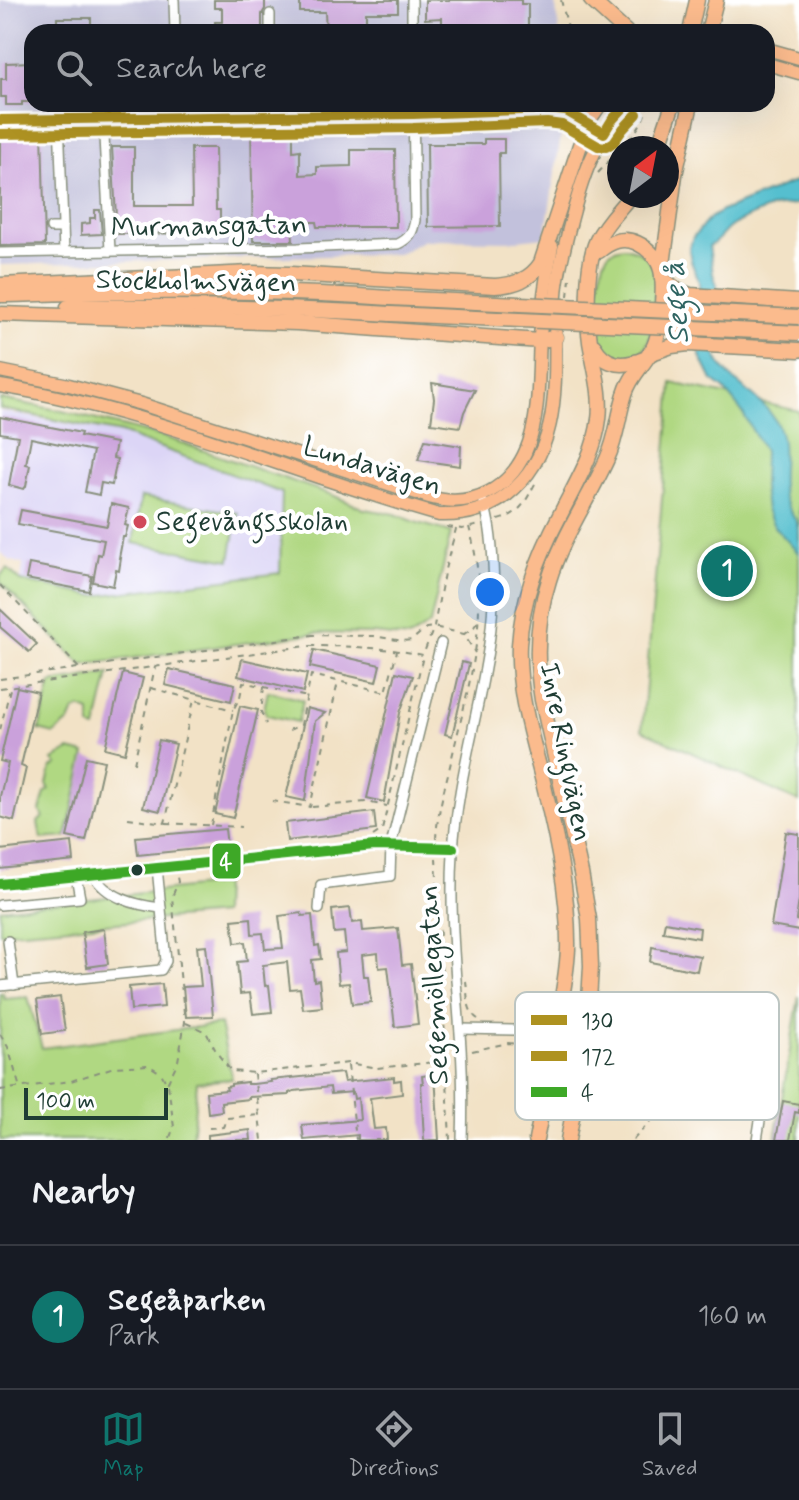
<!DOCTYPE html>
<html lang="en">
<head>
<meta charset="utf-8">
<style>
	body { margin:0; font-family:Mynerve,sans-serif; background:#242831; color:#f1f3f6 }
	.compass { position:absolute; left:607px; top:136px; width:72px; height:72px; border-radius:50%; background:#171b24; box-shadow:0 8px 32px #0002; rotate:32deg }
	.scale { position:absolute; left:24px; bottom:20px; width:144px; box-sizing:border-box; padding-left:8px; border:4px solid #1f3d34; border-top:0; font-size:22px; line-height:28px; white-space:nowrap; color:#1f3d34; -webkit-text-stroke:6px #fff; paint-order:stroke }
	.you { position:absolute; left:490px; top:592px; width:28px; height:28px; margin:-20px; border:6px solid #fff; border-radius:50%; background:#1a73e8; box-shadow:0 0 0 12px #1a73e833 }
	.badge { display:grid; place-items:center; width:52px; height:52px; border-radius:50%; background:#0f766e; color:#fff; font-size:26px; font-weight:700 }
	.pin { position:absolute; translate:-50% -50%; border:4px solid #fff; box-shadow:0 2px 8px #0006 }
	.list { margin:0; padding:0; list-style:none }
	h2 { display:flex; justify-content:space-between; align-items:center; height:104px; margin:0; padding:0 32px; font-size:34px }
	h2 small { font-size:26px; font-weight:400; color:#9ea1a6 }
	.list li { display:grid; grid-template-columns:52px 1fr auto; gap:24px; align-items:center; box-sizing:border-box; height:144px; padding:0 32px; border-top:2px solid #363941 }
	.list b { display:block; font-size:30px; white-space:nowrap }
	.list p { margin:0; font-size:26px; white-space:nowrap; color:#9ea1a6 }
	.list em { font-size:26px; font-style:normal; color:#9ea1a6 }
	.icon { flex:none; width:44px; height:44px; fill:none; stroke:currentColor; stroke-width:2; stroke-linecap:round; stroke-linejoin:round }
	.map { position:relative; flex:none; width:799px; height:1140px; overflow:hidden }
	.search { position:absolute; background:#171b24; box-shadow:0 8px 32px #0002; left:24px; right:24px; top:24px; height:88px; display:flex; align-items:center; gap:20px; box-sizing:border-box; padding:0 28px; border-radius:24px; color:#9ea1a6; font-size:30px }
	.sheet { height:248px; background:#171b24 }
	nav { display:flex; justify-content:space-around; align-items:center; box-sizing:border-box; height:112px; border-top:2px solid #363941; background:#171b24; font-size:22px; color:#9ea1a6 }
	nav a { display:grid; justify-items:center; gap:4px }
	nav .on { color:#0f766e }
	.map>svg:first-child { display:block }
</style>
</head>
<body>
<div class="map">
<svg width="799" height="1140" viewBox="0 0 799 1140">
	<rect width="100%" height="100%" fill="#fff"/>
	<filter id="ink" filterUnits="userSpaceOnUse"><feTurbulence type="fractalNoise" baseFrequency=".0125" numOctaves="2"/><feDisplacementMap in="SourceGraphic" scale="16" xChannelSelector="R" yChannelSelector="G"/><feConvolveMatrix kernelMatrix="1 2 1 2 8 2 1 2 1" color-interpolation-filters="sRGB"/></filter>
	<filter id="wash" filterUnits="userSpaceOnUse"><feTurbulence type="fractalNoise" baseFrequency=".006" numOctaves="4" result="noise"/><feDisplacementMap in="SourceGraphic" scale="32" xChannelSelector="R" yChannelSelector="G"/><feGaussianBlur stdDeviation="1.8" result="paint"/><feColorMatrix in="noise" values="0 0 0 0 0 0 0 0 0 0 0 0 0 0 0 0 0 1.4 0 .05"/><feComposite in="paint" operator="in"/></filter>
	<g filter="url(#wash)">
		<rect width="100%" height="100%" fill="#f2e2c6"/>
		<path fill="#dcd5f6" d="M0,411L121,434L281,493L279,572L93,596L21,581L23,564L9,560L0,552Z"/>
		<path fill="#c2c1dc" d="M0,0H555L559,32H32V104H563V122L545,237L508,241L424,240L399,254L0,265Z"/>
		<g fill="#b0d882" stroke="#688a5b" stroke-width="2">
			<path d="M624,247C635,249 643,252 650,262C658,273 655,291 654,304C652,322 654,352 631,357C627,357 623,359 619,359C609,358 600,348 597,339C593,326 599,264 608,254C612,249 618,248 624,247Z"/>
			<path d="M672,383L799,411V802L642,730Z"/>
			<path d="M0,399L58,410L164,437L330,494L364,509L395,514L418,523L451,532L430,624L409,638L375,634L317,633L82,665L0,582V576L7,568L21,581L94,596L280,573L282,493L121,433L0,409Z"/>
			<path d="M141,497L238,513L230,560L133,543Z"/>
			<path d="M109,674L96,729L90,727V712L80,708L74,711L69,722L54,734L39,730L51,683Z"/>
			<path d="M268,691L303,700L298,722L267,715L264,709Z"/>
			<path d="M69,750L85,754L66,837L41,839L38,822L43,817L40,811L45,793L49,790L47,784L51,768L57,765L53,760Z"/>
			<path d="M223,884L222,914L0,933V909Z"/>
			<path d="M3,993L4,999L28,997L42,1048L220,1024L232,1079L197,1082L192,1140H0V994Z"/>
			<path d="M799,996V1140H775Z"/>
		</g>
		<path fill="#54bfcf" stroke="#3a7e82" stroke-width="2" d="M799,180V203C791,206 782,205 774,207C763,210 742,220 733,225C723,231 719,242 709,246L713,274L717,285C716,300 712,349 717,359C730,383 759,395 773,417C790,443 778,468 783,496C786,507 792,513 797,523C799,531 799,545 799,554L774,526L766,510L763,488L764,451L741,410L724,389L712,380L700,356L699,282L691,261L689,249L693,237L710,218L724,210Z"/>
		<g id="blocks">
			<g fill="#caa1db">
				<path d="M214,0H265V9L262,14V32H215V22H222V8H214Z"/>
				<path d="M300,0H398V12H366V32H326L325,12H300Z"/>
				<path d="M425,0H521V4H528V32H442V18L425,19Z"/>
				<rect x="57" y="18" width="34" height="14"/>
				<path d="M32,62V102H22V105H6V97H1V79H6V63Z"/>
				<path d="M251,127H293V151L300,150V175L317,174V167L351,166V150H395L396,227H317L316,222H292L293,241H253Z"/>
				<path d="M42,130L45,245L0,246V131Z"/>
				<path d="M484,139H504V153H499L500,226L428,227L427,144H484Z"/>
				<path d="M112,147H134V206H192L191,148H215L216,210H220V233L117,234Z"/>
				<path d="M95,210H100L102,234L81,235V224L90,223V218H95Z"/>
				<path d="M432,383L475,390L464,412L460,427L431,423L434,399Z"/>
				<path d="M0,417L81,433L80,436L116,443L113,458L117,459L112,485L101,483L99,495L85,492L93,451L31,438L26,464L30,465L26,486L24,489L9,485L18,436L0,433Z"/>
				<path d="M425,440L461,446L460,466L418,460Z"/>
				<path d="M111,504L129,508L125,525L128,526L125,537H123L119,558H121L119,571L116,570L113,586L93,582L98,554L101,555L104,540L18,524L21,510L107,526Z"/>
				<path d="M29,564L92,576L89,591L26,579Z"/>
				<path d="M0,609L37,644L29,652L0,627Z"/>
				<path d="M314,650L380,665L376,682L310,667Z"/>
				<path d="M242,659L307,674L303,692L238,676Z"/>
				<path d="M462,662L469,664L452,736L445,734Z"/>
				<path d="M169,669L235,684L231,701L165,685Z"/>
				<path d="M396,672L413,676L400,713L384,802L367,798Z"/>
				<path d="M123,673L143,678L125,753L105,748Z"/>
				<path d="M17,687L38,692L21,766L26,768L14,821L0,817V796L8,763L0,761Z"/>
				<path d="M240,706L258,710L233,818L215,814Z"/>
				<path d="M307,708L325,713L315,721L305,801L286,797Z"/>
				<path d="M159,740L176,744L160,811L143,807Z"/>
				<path d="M86,757L104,761L86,841L67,837Z"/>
				<path d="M374,812L376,830L287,841L285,823Z"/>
				<path d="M225,829L227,846L138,855L136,837Z"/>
				<path d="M786,832L799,834V900L796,920L799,921V931L771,926Z"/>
				<path d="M72,842L74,861L0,869V850Z"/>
				<path d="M350,908L352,923L362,922L363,931L398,928L402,965L411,964L418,1024L395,1027L388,967L379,968L378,953L362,955L364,976H368L371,1002L352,1004L349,983L339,984L336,953L346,952L344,932L334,933L332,910Z"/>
				<path d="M301,913L302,916L312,915L315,946L319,945L321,959L312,960L314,981L319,980L322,1007L303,1009L300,988L290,989L287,962L263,965L265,986L269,985L272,1012L253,1014L250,993L240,994L237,962L247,961L245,942L235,943L232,920L251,918L252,934L263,933L265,949L283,948L279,916Z"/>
				<path d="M665,922L700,928L699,938L663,932Z"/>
				<path d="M104,929L108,964L87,967L82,932Z"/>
				<path d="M206,945L213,1016L186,1017L183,987L201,986L197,946Z"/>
				<path d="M652,947L700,956L697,971L650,962Z"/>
				<path d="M162,984L164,1007L131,1010L129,987Z"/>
				<path d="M60,997L65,1031L42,1034L37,1000Z"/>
				<path d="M342,1073L344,1082L394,1077V1081L401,1080L402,1094L370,1098L374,1129L386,1128L387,1140H358V1135L304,1140L302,1125L360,1120L358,1098L354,1099L353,1092L331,1094L330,1087L294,1091L289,1093V1095L249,1097V1099L221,1102L222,1111L208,1113L206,1092L227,1090L226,1087L231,1086V1084L247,1082V1084H253L271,1082L270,1080Z"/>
				<path d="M435,1074L439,1140H424L421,1083H423L422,1076Z"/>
				<path d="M783,1101L799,1104V1113L795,1112L790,1140H776Z"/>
				<path d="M250,1130L251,1140H208V1135Z"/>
			</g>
		</g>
	</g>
	<g filter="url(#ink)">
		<use href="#blocks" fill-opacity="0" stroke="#88907d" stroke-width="2"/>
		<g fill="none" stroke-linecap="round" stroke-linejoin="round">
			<g stroke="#88907d" stroke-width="12">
				<g id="minor">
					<path d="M174,0L175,32"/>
					<path d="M412,0V32"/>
					<path d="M270,14V32"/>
					<path d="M228,104V108"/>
					<path d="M316,104V107"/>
					<path d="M359,104L360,106"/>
					<path d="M103,118L110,251"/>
					<path d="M59,119L64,252"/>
					<path d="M0,120L413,114L547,109L566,111L604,133"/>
					<path d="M51,228H63"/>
					<path d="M0,253L298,248L398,244C410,238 413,232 415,220L413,104"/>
					<path d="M93,874C106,898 136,905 161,908"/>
					<path d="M0,884L374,846L453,848"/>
					<path d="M0,905L80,898L76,876"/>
					<path d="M319,909L321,885L390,876L391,845L441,643"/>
					<path d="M8,941L14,985"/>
					<path d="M0,986L161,970L166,961L157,867"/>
					<path d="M460,1029L514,1030L764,1074L762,1108L757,1140"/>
					<path d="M462,1140C463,1110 463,1079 461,1048C457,984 449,918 453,853C458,755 499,662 493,563C492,543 490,522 484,503"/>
				</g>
			</g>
			<g stroke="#88907d" stroke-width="15">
				<g id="major">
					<path d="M767,49L799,58"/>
					<path d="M767,64L799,73"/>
					<path d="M580,147L588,123L601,104"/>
					<path d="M0,371L69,385L141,404L429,497C450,503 470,502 489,492C544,462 537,391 540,337C542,306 546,276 552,246"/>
					<path d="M0,386C152,410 292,474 439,515C464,516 486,511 507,495C569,447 552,364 556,295C557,277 562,259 566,241C578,191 591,142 627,104"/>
				</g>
			</g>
			<g stroke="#88907d" stroke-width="17">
				<g id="highway">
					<path d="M591,0L626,32"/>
					<path d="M690,32L697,0"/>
					<path d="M708,32L716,0"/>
					<path d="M658,148L673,104"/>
					<path d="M662,272L675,175L691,104"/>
					<path d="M662,278L677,290L690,295L799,302"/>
					<path d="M0,285L251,273L291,274L495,286C514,285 530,280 541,263L582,139"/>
					<path d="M0,295C130,292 260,288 390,298"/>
					<path d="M68,307C176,306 284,307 391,314"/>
					<path d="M0,314L297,323L540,341L556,337"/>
					<path d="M594,346C606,367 624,367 644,359"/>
					<path d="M649,354L672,346L688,344L799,350"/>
					<path d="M559,1015C563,993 567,971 568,949C569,892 556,836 543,782C532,737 517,692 519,645C522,598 539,554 561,513C576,483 595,453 599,419C602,396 596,375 592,353C586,325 585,265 597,240C605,223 619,210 630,196"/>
					<path d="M588,1019L591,966L589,919L581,873L542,700C535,659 536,620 549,580C562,537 589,499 607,459C617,438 618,416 625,394C630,376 645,364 653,348C661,333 665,286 661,270C658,258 648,248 637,243C622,236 610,242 599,251"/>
					<path d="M536,1140L550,1069"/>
					<path d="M568,1140L580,1074"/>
				</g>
			</g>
			<g stroke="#88907d" stroke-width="2" stroke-dasharray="6 6" stroke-linecap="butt">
				<path d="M561,0L569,32"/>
				<path d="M490,121H500V119"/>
				<path d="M621,148C633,135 644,124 647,106"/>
				<path d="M598,173L619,150"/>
				<path d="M568,296L570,279"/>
				<path d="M498,520C521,514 525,502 536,482"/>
				<path d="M447,527L462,529L480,525"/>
				<path d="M0,585L79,668"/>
				<path d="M464,634L474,627L479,620"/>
				<path d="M0,679L312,635L374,636L403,641L412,640L426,628L434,627L464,634L475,653"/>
				<path d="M264,687L261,712L266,724"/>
				<path d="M0,688L306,646C346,646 384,647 423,655L434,627L444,573L456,529"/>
				<path d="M151,688L233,710"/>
				<path d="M0,730L10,689"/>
				<path d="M289,730L301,725L311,675L386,692L397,651"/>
				<path d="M134,763L155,667"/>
				<path d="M272,801L310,807L338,682"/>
				<path d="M312,807L366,802L387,806"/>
				<path d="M128,818L165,823L194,700"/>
				<path d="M166,823L241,827"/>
				<path d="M211,825L233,710L240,697L243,682L307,697"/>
				<path d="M373,836L382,830L423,656"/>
				<path d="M436,839C437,815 444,790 450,766C469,682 493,614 469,527"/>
				<path d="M436,858L450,1140"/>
				<path d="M466,981C468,995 466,1011 478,1019"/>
				<path d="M186,1023L206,1032L217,1053L231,1071L254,1073L348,1063L377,1068L445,1061"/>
				<path d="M0,1034L8,1047L20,1088"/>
				<path d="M472,1051L508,1043L540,1046"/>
				<path d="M594,1056L678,1069"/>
				<path d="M348,1065L356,1140"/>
				<path d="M254,1074L262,1140"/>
				<path d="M724,1077C734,1081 744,1090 753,1092"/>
				<path d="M168,1085L174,1127L169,1140"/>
				<path d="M0,1090L71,1081L114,1067L148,1065L161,1073L167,1084L178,1061L185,1022L172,897L178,882L177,877"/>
				<path d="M772,1095L782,1096"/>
				<path d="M209,1128L223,1127L227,1118L259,1115"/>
				<path d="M633,1140L648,1124L672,1092L677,1068"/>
			</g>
			<use href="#minor" stroke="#fff" stroke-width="9"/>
			<use href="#major" stroke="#fbbb8d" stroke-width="12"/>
			<use href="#highway" stroke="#fbbb8d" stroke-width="14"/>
			<g stroke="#88907d" stroke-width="17" stroke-linecap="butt">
				<g id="highway-bridge">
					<path d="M390,298L799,317"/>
					<path d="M391,314L799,333"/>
					<path d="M550,1069L559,1015"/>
					<path d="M580,1074L588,1019"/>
				</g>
			</g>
			<use href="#highway-bridge" stroke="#fbbb8d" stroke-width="14"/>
			<g stroke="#fff" stroke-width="16">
				<path id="bus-1" d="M0,120L413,114L547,109L566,111L604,133L612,120L627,104"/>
			</g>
			<g stroke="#fff" stroke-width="16">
				<path id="bus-2" d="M0,134L413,128L547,123L562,125L598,146L606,147L614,142L623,129L637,114"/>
			</g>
			<g stroke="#fff" stroke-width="16">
				<path id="bus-3" d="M0,884L374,846L453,848"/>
			</g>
			<use href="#bus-1" stroke="#ae9220" stroke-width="10"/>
			<use href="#bus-2" stroke="#ae9220" stroke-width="10"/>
			<use href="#bus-3" stroke="#3ea827" stroke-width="10"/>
		</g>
	</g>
	<circle fill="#d1495b" stroke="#fff" stroke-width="3" cx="140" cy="522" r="8"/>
	<circle fill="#1f3d34" stroke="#fff" stroke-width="3" cx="137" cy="870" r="7"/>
	<g text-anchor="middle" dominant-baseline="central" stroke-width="8" stroke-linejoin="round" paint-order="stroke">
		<g font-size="28" fill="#1f3d34" stroke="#fff">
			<text transform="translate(209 227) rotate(-1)">Murmansgatan</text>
			<text transform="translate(196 282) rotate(1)">Stockholmsvägen</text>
			<text transform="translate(372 467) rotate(17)">Lundavägen</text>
			<text transform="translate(565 752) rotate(79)">Inre Ringvägen</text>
			<text transform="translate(435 985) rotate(-93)">Segemöllegatan</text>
		</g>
		<g font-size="28" fill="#1f3d34" stroke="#fff" text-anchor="start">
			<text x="156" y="522">Segevångsskolan</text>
		</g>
		<g font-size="30" font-style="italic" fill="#2f6462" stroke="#fff">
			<text transform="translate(677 303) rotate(-94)">Sege å</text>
		</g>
	</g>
	<rect x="515" y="992" width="264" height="128" rx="12" fill="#fff" stroke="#bcc5c2" stroke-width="2"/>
	<rect x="531" y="1015" width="36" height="10" fill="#ae9220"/>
	<rect x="531" y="1051" width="36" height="10" fill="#ae9220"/>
	<rect x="531" y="1087" width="36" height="10" fill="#3ea827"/>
	<g font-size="22" fill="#1f3d34">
		<text x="581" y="1028">130</text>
		<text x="581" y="1064">172</text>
		<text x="581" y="1100">4</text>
	</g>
	<rect stroke="#fff" stroke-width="3" x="211" y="842" width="31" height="38" rx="8" fill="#3ea827"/>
	<g font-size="22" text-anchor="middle" font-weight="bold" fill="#fff">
		<text x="226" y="869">4</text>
	</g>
</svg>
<svg class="compass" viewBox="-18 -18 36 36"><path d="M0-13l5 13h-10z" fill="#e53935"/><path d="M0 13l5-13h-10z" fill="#9ea1a6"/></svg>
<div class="scale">100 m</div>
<div class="you"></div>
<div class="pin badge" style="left:727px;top:571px">1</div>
<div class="search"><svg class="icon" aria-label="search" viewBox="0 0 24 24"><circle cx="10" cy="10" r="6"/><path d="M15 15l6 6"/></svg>Search here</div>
</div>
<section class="sheet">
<h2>Nearby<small></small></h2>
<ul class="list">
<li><span class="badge">1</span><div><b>Segeåparken</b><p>Park</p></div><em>160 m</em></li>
</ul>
</section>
<nav>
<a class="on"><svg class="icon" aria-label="map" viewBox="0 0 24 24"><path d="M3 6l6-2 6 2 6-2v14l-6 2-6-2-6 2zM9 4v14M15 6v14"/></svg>Map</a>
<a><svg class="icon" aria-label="directions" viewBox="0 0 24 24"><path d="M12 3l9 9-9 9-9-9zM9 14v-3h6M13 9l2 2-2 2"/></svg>Directions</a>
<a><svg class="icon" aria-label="saved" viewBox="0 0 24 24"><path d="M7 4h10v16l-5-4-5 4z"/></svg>Saved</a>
</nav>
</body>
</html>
